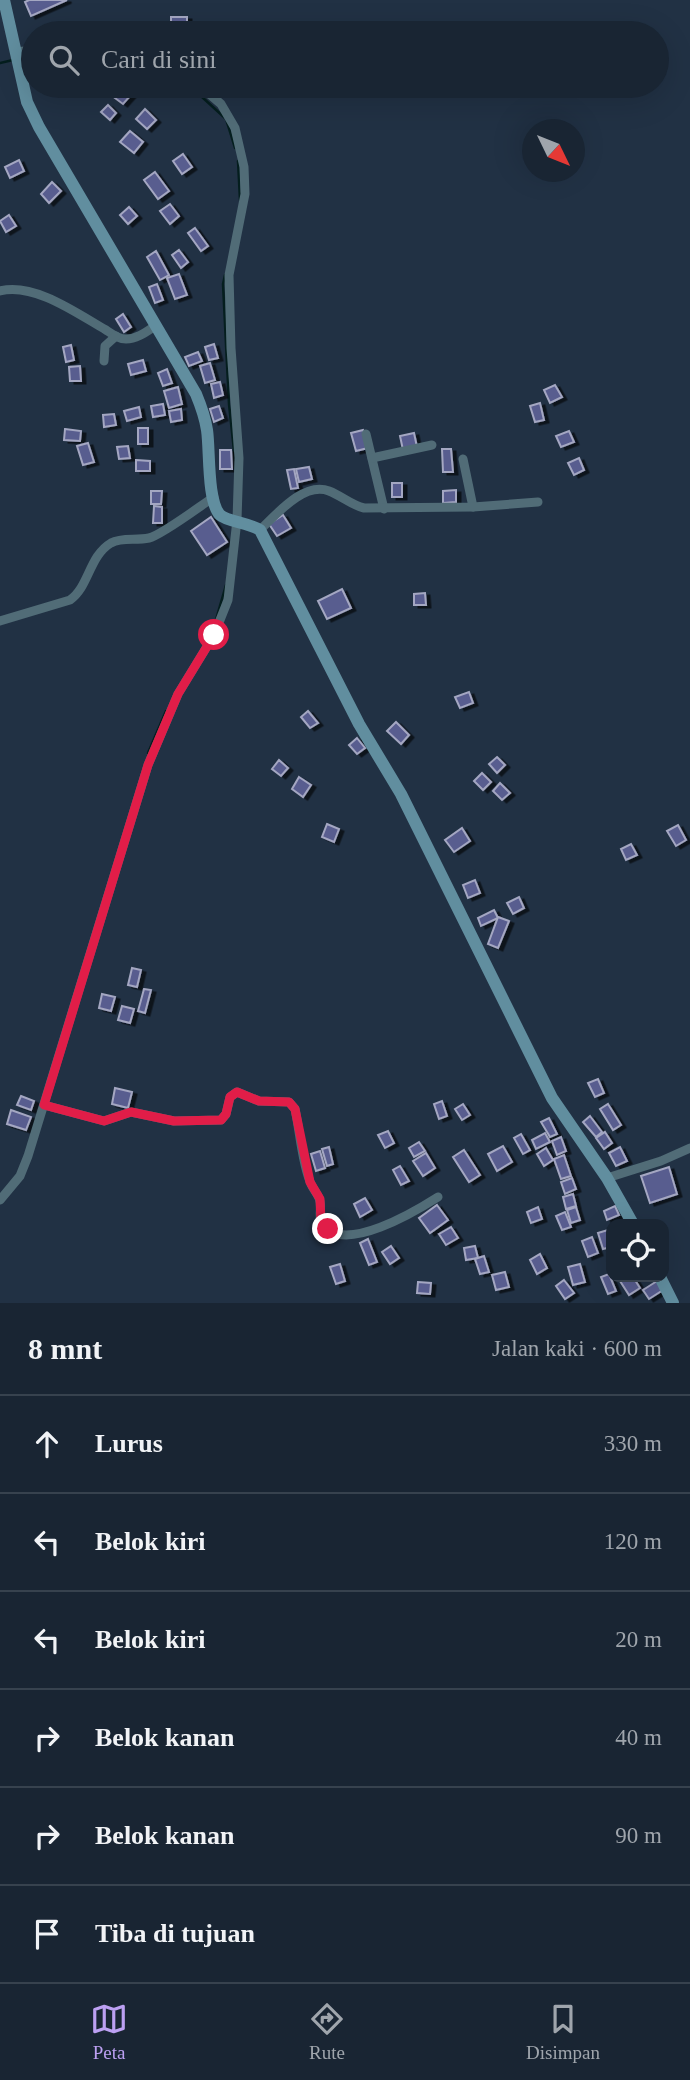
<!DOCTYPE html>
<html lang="id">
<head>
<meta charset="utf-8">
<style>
	body { margin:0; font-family:Georgia,serif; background:#26313f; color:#f1f3f6 }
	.controls { position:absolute; right:21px; bottom:21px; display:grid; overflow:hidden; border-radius:14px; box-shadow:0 7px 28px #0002 }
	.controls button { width:63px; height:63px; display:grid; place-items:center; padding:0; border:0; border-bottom:2px solid #37424e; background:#192533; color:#f1f3f6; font:35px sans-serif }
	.compass { position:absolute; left:522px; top:119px; width:63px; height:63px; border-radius:50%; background:#192533; box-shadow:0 7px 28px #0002; rotate:133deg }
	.stop { position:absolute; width:21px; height:21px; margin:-16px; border:5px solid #e11d48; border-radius:50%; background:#fff }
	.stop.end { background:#e11d48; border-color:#fff; box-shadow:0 2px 7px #0008 }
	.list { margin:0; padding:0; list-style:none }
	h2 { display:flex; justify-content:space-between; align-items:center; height:91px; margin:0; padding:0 28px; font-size:30px }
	h2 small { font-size:23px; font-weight:400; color:#9fa5ac }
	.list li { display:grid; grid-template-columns:46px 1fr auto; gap:21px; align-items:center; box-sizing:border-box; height:98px; padding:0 28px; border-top:2px solid #37424e }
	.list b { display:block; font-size:26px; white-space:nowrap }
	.list em { font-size:23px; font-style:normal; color:#9fa5ac }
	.icon { flex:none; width:38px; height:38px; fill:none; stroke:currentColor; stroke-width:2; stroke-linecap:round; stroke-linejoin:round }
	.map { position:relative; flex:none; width:690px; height:1303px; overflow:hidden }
	.search { position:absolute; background:#192533; box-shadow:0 7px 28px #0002; left:21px; right:21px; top:21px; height:77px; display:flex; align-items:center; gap:18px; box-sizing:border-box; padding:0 24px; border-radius:38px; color:#9fa5ac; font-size:26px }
	.sheet { height:679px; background:#192533 }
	nav { display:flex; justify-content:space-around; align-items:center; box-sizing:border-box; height:98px; border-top:2px solid #37424e; background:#192533; font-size:19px; color:#9fa5ac }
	nav a { display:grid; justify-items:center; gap:4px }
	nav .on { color:#bca0f2 }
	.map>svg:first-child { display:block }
</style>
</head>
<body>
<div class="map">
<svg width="690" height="1303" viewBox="0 0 690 1303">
	<defs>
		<filter id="shadow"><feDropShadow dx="4.5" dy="2.5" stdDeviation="0" flood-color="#0009"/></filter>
	</defs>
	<rect width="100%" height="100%" fill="#213144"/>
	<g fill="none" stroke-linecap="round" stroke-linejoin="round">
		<g stroke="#041e1e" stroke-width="2.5">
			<path d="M23,58L33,56"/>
			<path d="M0,63L13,60"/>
			<path d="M190,86L226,119L235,148"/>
			<path d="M238,161L240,200"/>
			<path d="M225,275L223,284L229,404L235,460"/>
			<path d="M215,623L226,585"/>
			<path d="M148,753L166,711"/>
		</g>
	</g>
	<g fill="#595d8f" stroke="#a4a7c2" stroke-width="2" filter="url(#shadow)">
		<path d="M29,0H67L31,16L25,2Z"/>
		<rect x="171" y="17" width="16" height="16"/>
		<path d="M118,86L131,95L123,104L111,95Z"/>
		<path d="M108,105L116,113L110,120L101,112Z"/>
		<path d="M145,109L156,120L147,129L136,119Z"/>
		<path d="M130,131L143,142L134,153L120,142Z"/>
		<path d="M183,154L192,167L182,174L173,161Z"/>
		<path d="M19,160L24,171L10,178L5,167Z"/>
		<path d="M155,172L169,191L158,199L144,180Z"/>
		<path d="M52,182L61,191L49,203L41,194Z"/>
		<path d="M170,204L179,216L170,224L160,211Z"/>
		<path d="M129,207L137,216L128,224L120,215Z"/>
		<path d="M9,215L16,226L6,232L0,221Z"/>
		<path d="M195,228L208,246L201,251L188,233Z"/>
		<path d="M179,250L188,262L181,268L172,255Z"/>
		<path d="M156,251L169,275L160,280L147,257Z"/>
		<path d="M179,274L187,295L175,299L167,278Z"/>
		<path d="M157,284L163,300L155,303L149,287Z"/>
		<path d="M123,314L131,327L124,332L116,319Z"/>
		<path d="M214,344L218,358L209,360L205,347Z"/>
		<path d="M71,345L74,360L66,362L63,347Z"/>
		<path d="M198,352L202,361L189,366L185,357Z"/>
		<path d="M143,360L146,371L131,375L128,364Z"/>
		<path d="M210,363L215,380L205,383L200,366Z"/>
		<path d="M80,366L81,381H70L69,367Z"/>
		<path d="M167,369L172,383L163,386L158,373Z"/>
		<path d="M220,382L223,395L214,398L211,384Z"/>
		<path d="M555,385L562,397L550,403L544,390Z"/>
		<path d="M178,387L182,404L169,408L164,391Z"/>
		<path d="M540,403L544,420L535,422L530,406Z"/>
		<path d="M163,404L165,415L153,417L151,406Z"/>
		<path d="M219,406L223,418L214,422L210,409Z"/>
		<path d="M139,407L141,417L127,421L124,411Z"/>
		<path d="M181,409L182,420L171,422L169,411Z"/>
		<path d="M114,414L116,425L104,427L103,415Z"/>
		<rect x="138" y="428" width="10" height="16"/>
		<path d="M65,429L81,431L80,441L64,440Z"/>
		<path d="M363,430L368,448L356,451L351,433Z"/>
		<path d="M569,431L574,442L561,447L556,436Z"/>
		<path d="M414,433L417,447L403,450L400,436Z"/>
		<path d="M88,443L94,462L83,465L77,446Z"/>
		<path d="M128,446L130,458L119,459L117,447Z"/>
		<path d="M442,449H451L453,472H443Z"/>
		<path d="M220,450H231L232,469H220Z"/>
		<path d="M579,458L584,470L574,475L568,463Z"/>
		<path d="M136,460L150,461V471H136Z"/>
		<path d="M309,467L312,479L299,482L296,469Z"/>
		<path d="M294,469L298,488L291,489L287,470Z"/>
		<rect x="392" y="483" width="10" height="14"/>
		<path d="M456,490V502L443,503V491Z"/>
		<path d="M151,491H162L161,504H151Z"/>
		<path d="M154,506L162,507V523H153Z"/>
		<path d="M283,515L291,528L277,536L269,524Z"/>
		<path d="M211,517L227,542L207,555L191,531Z"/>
		<path d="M342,589L351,608L327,619L318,601Z"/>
		<path d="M425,593L426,605H414V594Z"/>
		<path d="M469,692L473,703L460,708L455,697Z"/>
		<path d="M308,711L318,723L310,728L301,717Z"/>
		<path d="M396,722L409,735L401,744L387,731Z"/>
		<path d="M357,738L365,748L357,754L349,745Z"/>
		<path d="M497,757L505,765L497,773L489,764Z"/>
		<path d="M279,760L288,768L281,776L272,769Z"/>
		<path d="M482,773L491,782L483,790L474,781Z"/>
		<path d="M299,777L311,785L303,797L292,789Z"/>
		<path d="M500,783L510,793L502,800L493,791Z"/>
		<path d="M327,824L339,829L334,842L322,837Z"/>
		<path d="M678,825L686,840L676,846L667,831Z"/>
		<path d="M462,828L470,841L454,852L445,840Z"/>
		<path d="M631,844L637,855L626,860L621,849Z"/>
		<path d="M475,880L480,893L468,898L463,885Z"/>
		<path d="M519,897L524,908L513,914L507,903Z"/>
		<path d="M494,910L498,918L481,926L478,918Z"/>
		<path d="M498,917L509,921L498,948L488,944Z"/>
		<path d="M132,968L141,970L137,987L128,985Z"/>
		<path d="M144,989L151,990L145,1013L138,1011Z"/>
		<path d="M102,994L115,997L111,1011L99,1008Z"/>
		<path d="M122,1006L134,1009L130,1023L118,1020Z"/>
		<path d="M598,1079L604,1093L595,1097L588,1083Z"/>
		<path d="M115,1088L132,1092L128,1108L112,1104Z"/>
		<path d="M21,1096L34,1101L31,1110L17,1105Z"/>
		<path d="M442,1101L447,1116L439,1119L434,1104Z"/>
		<path d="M463,1104L470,1115L462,1120L455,1109Z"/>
		<path d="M608,1104L621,1125L613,1130L600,1109Z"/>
		<path d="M11,1110L31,1117L26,1130L7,1124Z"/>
		<path d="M590,1116L602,1132L596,1137L583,1122Z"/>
		<path d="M549,1118L557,1134L550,1137L541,1122Z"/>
		<path d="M388,1131L394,1143L385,1148L378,1135Z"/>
		<path d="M605,1132L612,1143L604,1149L596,1138Z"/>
		<path d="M545,1133L550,1142L536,1149L532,1140Z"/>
		<path d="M521,1134L530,1150L523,1154L514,1138Z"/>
		<path d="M561,1137L566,1151L557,1155L552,1141Z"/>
		<path d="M419,1142L425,1151L414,1157L409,1148Z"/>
		<path d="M503,1146L512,1162L497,1171L488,1154Z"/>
		<path d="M329,1147L333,1164L327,1166L322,1149Z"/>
		<path d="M620,1147L627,1161L616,1166L609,1153Z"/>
		<path d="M546,1148L553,1160L544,1166L537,1154Z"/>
		<path d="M464,1150L480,1175L469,1182L453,1157Z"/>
		<path d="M320,1151L325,1168L316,1171L311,1154Z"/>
		<path d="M426,1153L435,1168L423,1176L413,1161Z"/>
		<path d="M564,1155L571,1176L561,1179L554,1159Z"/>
		<path d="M400,1166L409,1181L401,1185L393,1170Z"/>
		<path d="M669,1167L677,1194L650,1203L641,1176Z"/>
		<path d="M572,1178L576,1189L565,1194L561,1182Z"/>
		<path d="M573,1194L576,1206L566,1209L563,1197Z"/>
		<path d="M365,1198L372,1210L360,1217L354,1204Z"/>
		<path d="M437,1205L448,1220L430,1233L419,1218Z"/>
		<path d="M615,1206L619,1215L607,1220L604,1211Z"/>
		<path d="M538,1207L542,1219L531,1223L527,1212Z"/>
		<path d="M576,1207L580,1220L571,1223L567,1210Z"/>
		<path d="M565,1212L571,1227L562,1230L556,1216Z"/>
		<path d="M451,1227L458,1238L446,1245L439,1234Z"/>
		<path d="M611,1229V1247L603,1249L598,1233Z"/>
		<path d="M592,1237L598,1253L588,1257L582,1241Z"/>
		<path d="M368,1239L377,1262L369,1265L360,1243Z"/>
		<path d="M391,1246L399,1258L390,1264L382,1252Z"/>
		<path d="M475,1246L478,1258L466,1260L464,1248Z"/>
		<path d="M540,1254L547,1268L537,1274L530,1260Z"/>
		<path d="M484,1256L489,1272L480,1274L475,1259Z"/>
		<path d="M340,1264L345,1281L336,1284L330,1267Z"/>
		<path d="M580,1264L585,1282L573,1285L568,1267Z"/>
		<path d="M505,1272L509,1287L496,1290L492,1275Z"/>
		<path d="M609,1274L616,1291L608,1294L601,1277Z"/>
		<path d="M626,1277H633L640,1288L629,1295L620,1281Z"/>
		<path d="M564,1280L574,1293L565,1299L556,1286Z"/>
		<path d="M657,1281L663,1290L649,1299L643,1290Z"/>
		<path d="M418,1282L431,1283L430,1294L417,1293Z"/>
	</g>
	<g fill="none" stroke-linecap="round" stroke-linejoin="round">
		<g stroke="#516c77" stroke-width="9">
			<path d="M16,52L33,50"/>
			<path d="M0,291C34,282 78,314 106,330C112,334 118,339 126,339C137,339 146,332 155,326"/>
			<path d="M104,361L105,346L116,336"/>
			<path d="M366,434L384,509"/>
			<path d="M372,458L432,445"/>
			<path d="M463,459L473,507"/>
			<path d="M260,530C276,515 304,481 329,491C342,496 351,505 364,508L473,507L538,502"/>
			<path d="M0,621L70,600C89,587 89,556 111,543C122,537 136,541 149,538C162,535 200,506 214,497"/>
			<path d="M44,1105L104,1121L131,1112L174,1121L221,1120L226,1114L230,1097L237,1092L259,1101L289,1102L295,1109C300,1132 302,1164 311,1184C313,1189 317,1193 319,1198C323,1207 317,1217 323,1225C345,1254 416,1211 438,1197"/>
			<path d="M607,1178L661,1161L690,1148"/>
			<path d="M0,1200L20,1176L28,1156L148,765L178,694L214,635L228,600L237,520L239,458L231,348L229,275L245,194L244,167L235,128L221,104L200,86"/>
		</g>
		<g stroke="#618e9f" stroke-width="12">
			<path d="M4,0L27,102L39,127L196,394C201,406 205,417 207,430C210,450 207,501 220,515C226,521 249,523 260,530L359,724L401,794L552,1098L607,1178L633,1224"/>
			<path d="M660,1277L673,1303"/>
		</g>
	</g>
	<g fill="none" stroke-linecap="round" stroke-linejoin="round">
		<path stroke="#e11d48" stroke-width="9" d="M214,635L178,694L148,765L44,1105L104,1121L131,1112L174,1121L221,1120L226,1114L230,1097L237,1092L259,1101L289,1102L295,1109L310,1182L320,1199L321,1221L328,1229"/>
	</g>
</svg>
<div class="controls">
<button><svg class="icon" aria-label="locate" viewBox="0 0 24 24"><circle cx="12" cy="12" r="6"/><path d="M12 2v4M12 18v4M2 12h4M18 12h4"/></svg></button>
</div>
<svg class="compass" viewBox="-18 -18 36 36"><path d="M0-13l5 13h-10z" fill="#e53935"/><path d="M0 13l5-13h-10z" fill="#9fa5ac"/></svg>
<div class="stop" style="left:214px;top:635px"></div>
<div class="stop end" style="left:328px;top:1229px"></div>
<div class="search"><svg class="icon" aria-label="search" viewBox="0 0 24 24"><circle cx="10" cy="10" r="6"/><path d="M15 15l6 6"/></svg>Cari di sini</div>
</div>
<section class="sheet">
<h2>8 mnt<small>Jalan kaki · 600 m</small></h2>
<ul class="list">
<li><svg class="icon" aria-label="ahead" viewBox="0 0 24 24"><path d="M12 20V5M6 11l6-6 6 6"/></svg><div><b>Lurus</b></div><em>330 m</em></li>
<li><svg class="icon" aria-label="left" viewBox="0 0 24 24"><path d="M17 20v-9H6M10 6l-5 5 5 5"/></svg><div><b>Belok kiri</b></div><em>120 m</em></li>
<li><svg class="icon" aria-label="left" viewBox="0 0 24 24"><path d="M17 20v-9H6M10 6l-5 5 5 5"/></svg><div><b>Belok kiri</b></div><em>20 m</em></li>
<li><svg class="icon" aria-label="right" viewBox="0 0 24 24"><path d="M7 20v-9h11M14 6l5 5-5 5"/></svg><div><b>Belok kanan</b></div><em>40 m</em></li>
<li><svg class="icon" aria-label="right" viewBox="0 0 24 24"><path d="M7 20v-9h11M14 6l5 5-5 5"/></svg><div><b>Belok kanan</b></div><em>90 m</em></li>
<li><svg class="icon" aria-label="arrive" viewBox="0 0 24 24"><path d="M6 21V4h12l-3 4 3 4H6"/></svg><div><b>Tiba di tujuan</b></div></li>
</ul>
</section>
<nav>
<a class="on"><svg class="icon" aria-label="map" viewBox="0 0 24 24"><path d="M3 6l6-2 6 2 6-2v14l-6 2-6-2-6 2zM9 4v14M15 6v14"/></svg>Peta</a>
<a><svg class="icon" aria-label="directions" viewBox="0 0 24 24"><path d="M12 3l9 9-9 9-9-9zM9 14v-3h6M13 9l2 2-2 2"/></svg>Rute</a>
<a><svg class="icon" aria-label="saved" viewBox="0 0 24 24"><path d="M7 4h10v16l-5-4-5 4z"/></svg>Disimpan</a>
</nav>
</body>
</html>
